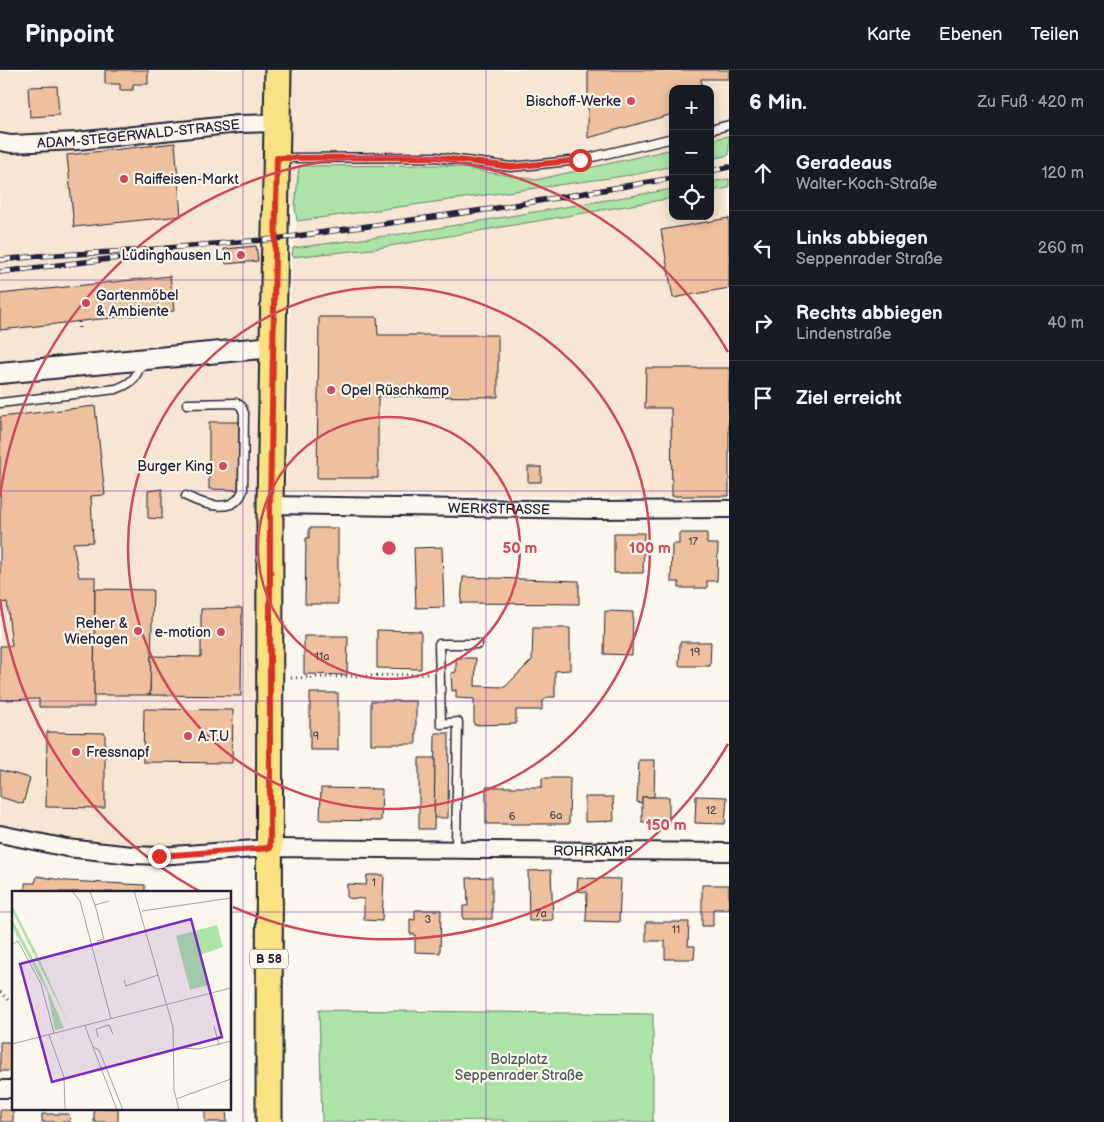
<!DOCTYPE html>
<html lang="de">
<head>
<meta charset="utf-8">
<style>
	body { margin:0; font-family:"Balsamiq Sans",sans-serif; background:#20242c; color:#f1f3f6 }
	.controls { position:absolute; right:15px; top:15px; display:grid; overflow:hidden; border-radius:10px; box-shadow:0 2px 12px #0003 }
	.controls button { width:45px; height:45px; display:grid; place-items:center; padding:0; border:0; border-bottom:1px solid #363941; background:#171b24; color:#f1f3f6; font:25px sans-serif }
	.stop { position:absolute; width:15px; height:15px; margin:-11px; border:4px solid #d93025; border-radius:50%; background:#fff }
	.stop.end { background:#d93025; border-color:#fff; box-shadow:0 1px 5px #0008 }
	.list { margin:0; padding:0; list-style:none }
	h2 { display:flex; justify-content:space-between; align-items:center; height:65px; margin:0; padding:0 20px; font-size:21px }
	h2 small { font-size:16px; font-weight:400; color:#9ea1a6 }
	.list li { display:grid; grid-template-columns:32px 1fr auto; gap:15px; align-items:center; box-sizing:border-box; height:75px; padding:0 20px; border-top:1px solid #363941 }
	.list b { display:block; font-size:19px; white-space:nowrap }
	.list p { margin:0; font-size:16px; white-space:nowrap; color:#9ea1a6 }
	.list em { font-size:16px; font-style:normal; color:#9ea1a6 }
	.icon { flex:none; width:28px; height:28px; fill:none; stroke:currentColor; stroke-width:2; stroke-linecap:round; stroke-linejoin:round }
	.map { position:relative; flex:none; width:729px; height:1052px; overflow:hidden }
	header { display:flex; align-items:center; gap:30px; box-sizing:border-box; height:70px; padding:0 25px; background:#171b24; border-bottom:1px solid #363941 }
	header strong { font-size:24px }
	nav { display:flex; gap:28px; margin-inline-start:auto; font-size:18px }
	main { display:flex }
	aside { flex:1; background:#171b24 }
	.map>svg:first-child { display:block }
</style>
</head>
<body>
<header>
<strong>Pinpoint</strong>
<nav><a>Karte</a><a>Ebenen</a><a>Teilen</a></nav>
</header>
<main>
<div class="map">
<svg width="729" height="1052" viewBox="0 0 729 1052">
	<rect width="100%" height="100%" fill="#fbf7ec"/>
	<filter id="ink" filterUnits="userSpaceOnUse"><feTurbulence type="fractalNoise" baseFrequency=".02" numOctaves="2"/><feDisplacementMap in="SourceGraphic" scale="10" xChannelSelector="R" yChannelSelector="G"/><feConvolveMatrix kernelMatrix="1 2 1 2 8 2 1 2 1" color-interpolation-filters="sRGB"/></filter>
	<g filter="url(#ink)">
		<g fill="#f7e6d4">
			<path d="M0,0H729V66L710,70V19H673V79L536,111L445,95L299,96L295,138L266,141L264,772L131,783L0,757Z"/>
			<path d="M729,85V109L710,112V89Z"/>
			<path d="M673,96V119L408,163L293,178L297,151L638,104Z"/>
			<path d="M729,118V429L286,422L292,187L372,179L673,128V146H710V121Z"/>
		</g>
		<g fill="#ace3a7" stroke="#678271">
			<path d="M729,66V85L710,89V70Z"/>
			<path d="M673,79V96L638,104L297,151L295,138L299,96L445,95L536,110Z"/>
			<path d="M729,109V118L710,121V112Z"/>
			<path d="M673,119V128L372,179L292,187L293,178L408,163Z"/>
			<path d="M319,940L653,944V1052H503V1050L322,1052Z"/>
		</g>
		<g fill="#eec09d" stroke="#22223b">
			<path d="M105,0H148V14H133V20H120V14H105Z"/>
			<path d="M588,0H729V9H701L702,19H673V44L588,68Z"/>
			<path d="M57,16L59,45L30,47L28,17Z"/>
			<path d="M175,73L181,146L74,157L67,85Z"/>
			<path d="M729,148V218L673,228L661,160Z"/>
			<path d="M256,176L258,191L226,194L224,179Z"/>
			<path d="M170,206L174,241L0,260V224Z"/>
			<path d="M319,247H377L378,265H498V327L378,326V408H317Z"/>
			<path d="M646,298H729V426H672L671,338H645Z"/>
			<path d="M95,336L105,425L91,426L93,472L73,473L79,507H95L94,637H39V629L0,630V576H12L7,532L0,533V347Z"/>
			<path d="M209,352H239L238,420L209,419Z"/>
			<rect x="528" y="397" width="13" height="15"/>
			<path d="M162,419V449L148,448V421Z"/>
			<path d="M309,458H338V534H305L306,468H309Z"/>
			<path d="M614,463H644L643,503H614Z"/>
			<path d="M679,463H707V474H718L717,511H707V518H679V512H671L672,474H679Z"/>
			<path d="M442,477L444,537L416,538L414,478Z"/>
			<path d="M463,507L579,511V534L461,533Z"/>
			<path d="M95,519L153,520L150,625H94Z"/>
			<path d="M242,538L241,626L150,625L151,586L201,587V539Z"/>
			<path d="M605,541L633,542L632,585L604,584Z"/>
			<path d="M533,558H570V600L555,601V627H548L542,632V640H516V654L474,655V629L456,628V620L452,621L451,603L456,602V588H476L475,616L505,617L532,590Z"/>
			<path d="M377,560L421,561V599L377,598Z"/>
			<path d="M304,566H348L347,605L304,604Z"/>
			<path d="M680,572H711L710,596H679Z"/>
			<rect x="310" y="623" width="28" height="57"/>
			<rect x="371" y="631" width="45" height="43"/>
			<path d="M144,639L233,640L232,693L143,692Z"/>
			<path d="M47,662L105,663V738L46,737Z"/>
			<path d="M435,663H449L448,748H434Z"/>
			<path d="M419,688H435L434,759H419Z"/>
			<path d="M639,690H655L654,727H642V733L637,732Z"/>
			<path d="M0,700L30,708L23,734L0,727Z"/>
			<path d="M542,708H570L569,754H486V717H542Z"/>
			<path d="M321,718L382,719L381,751L320,750Z"/>
			<path d="M696,726L727,727L725,754L695,753Z"/>
			<path d="M585,727H613L614,751L585,752Z"/>
			<rect x="642" y="727" width="27" height="25"/>
			<path d="M551,800L553,850L529,851L528,801Z"/>
			<path d="M367,805H384L382,851L364,850V829L347,828V814L366,815Z"/>
			<path d="M37,806L67,811L145,815V822H25V813H35Z"/>
			<path d="M492,807V849H463V836H468L467,808Z"/>
			<path d="M578,808L621,809L619,852L586,851L587,822L577,821Z"/>
			<path d="M702,815H729V839H713V856H702Z"/>
			<path d="M415,840H441L440,883L415,882V864H410V849L415,850Z"/>
			<path d="M646,852H689L688,876H695L694,889H665V871H646Z"/>
			<path d="M0,972H13L12,1001H0Z"/>
			<rect x="94" y="1038" width="24" height="14"/>
			<path d="M205,1038H226L227,1052H205Z"/>
			<rect x="0" y="1040" width="13" height="12"/>
			<path d="M42,1044H69L70,1052H42Z"/>
		</g>
		<g fill="none" stroke-linecap="round" stroke-linejoin="round">
			<g stroke="#22223b" stroke-width="11">
				<g id="service">
					<path d="M710,60L729,55"/>
					<path d="M281,88L436,87L511,97L580,90L673,68"/>
					<path d="M0,333L116,319C133,313 136,308 142,291"/>
					<path d="M186,426C204,435 235,445 243,420L244,343L241,336L236,333L187,334"/>
					<path d="M456,779L458,652L441,654L439,574H478"/>
				</g>
			</g>
			<g stroke="#22223b" stroke-width="20">
				<g id="minor">
					<path id="s1" d="M0,72L11,74L77,71L239,54L277,53"/>
					<path id="s2" d="M270,435L597,440L729,439"/>
					<path id="s3" d="M0,764L67,778L132,785L159,786L270,778L729,782"/>
					<path d="M0,1019H14"/>
				</g>
			</g>
			<g stroke="#22223b" stroke-width="24">
				<path id="tertiary" d="M0,303L273,277"/>
			</g>
			<g stroke="#22223b" stroke-width="29">
				<path id="primary" d="M269,1052L270,435L278,0"/>
			</g>
			<g stroke="#22223b" stroke-width="3" stroke-dasharray="1 4" stroke-linecap="butt">
				<path d="M79,252V260"/>
				<path d="M291,608L429,604"/>
				<path d="M0,922L8,929H14"/>
			</g>
			<use href="#service" stroke="#fbf7ec" stroke-width="8"/>
			<use href="#minor" stroke="#fbf7ec" stroke-width="16"/>
			<use href="#tertiary" stroke="#fbf7ec" stroke-width="20"/>
			<use href="#primary" stroke="#f8e281" stroke-width="25"/>
			<g stroke="#22223b" stroke-width="5.5">
				<g id="rail">
					<path d="M710,101L729,97"/>
					<path d="M0,190L39,186L132,181L275,169L491,139L673,108"/>
					<path d="M0,202L118,188"/>
				</g>
			</g>
			<use href="#rail" stroke="#fbf7ec" stroke-width="4" stroke-dasharray="11" stroke-linecap="butt"/>
		</g>
	</g>
	<g fill="none" stroke-linecap="round" stroke-linejoin="round" filter="url(#ink)">
		<path stroke="#d93025" stroke-width="6" d="M159,786L270,778V435L277,88L436,87L511,97L580,90"/>
	</g>
	<path fill="none" stroke="#7b2cbf" stroke-width="1" stroke-opacity="0.55" d="M243,0V1052M486,0V1052M0,210H729M0,421H729M0,631H729M0,842H14M230,842H729"/>
	<g fill="none" stroke="#d1495b" stroke-width="2.5">
		<circle cx="389" cy="478" r="131"/>
		<circle cx="389" cy="478" r="261"/>
		<path d="M728 674A392 392 0 0 1 233 837M199 821A392 392 0 0 1 0 529M0 427A392 392 0 0 1 728 282"/>
	</g>
	<g fill="#d1495b" stroke="#fbf7ec" stroke-width="2">
		<circle cx="631" cy="31" r="5"/>
		<circle cx="124" cy="109" r="5"/>
		<circle cx="241" cy="185" r="5"/>
		<circle cx="86" cy="233" r="5"/>
		<circle cx="331" cy="320" r="5"/>
		<circle cx="223" cy="396" r="5"/>
		<circle cx="138" cy="561" r="5"/>
		<circle cx="221" cy="562" r="5"/>
		<circle cx="188" cy="666" r="5"/>
		<circle cx="76" cy="682" r="5"/>
	</g>
	<g text-anchor="middle" dominant-baseline="central" stroke-width="4.5" stroke-linejoin="round" paint-order="stroke">
		<g font-size="11" fill="#554a54">
			<text x="693" y="471">17</text>
			<text x="695" y="582">19</text>
			<text x="322" y="586">11a</text>
			<text x="316" y="666">9</text>
			<text x="711" y="740">12</text>
			<text x="556" y="745">6a</text>
			<text x="512" y="746">6</text>
			<text x="374" y="812">1</text>
			<text x="541" y="843">7a</text>
			<text x="428" y="849">3</text>
			<text x="676" y="859">11</text>
		</g>
		<rect fill="#fbf7ec" stroke="#636270" stroke-width="1" x="250" y="879.5" width="38" height="19" rx="4"/>
		<g font-size="12" font-weight="bold" fill="#22223b">
			<text x="269" y="889">B 58</text>
		</g>
		<g font-size="14" fill="#22223b" stroke="#fbf7ec" text-anchor="end">
			<text x="621" y="31">Bischoff-Werke</text>
			<text x="134" y="109" text-anchor="start">Raiffeisen-Markt</text>
			<text x="231" y="185">Lüdinghausen Ln</text>
			<text x="96" y="225" text-anchor="start">Gartenmöbel<tspan x="96" dy="16">&amp; Ambiente</tspan></text>
			<text x="341" y="320" text-anchor="start">Opel Rüschkamp</text>
			<text x="213" y="396">Burger King</text>
			<text x="128" y="553">Reher &amp;<tspan x="128" dy="16">Wiehagen</tspan></text>
			<text x="211" y="562">e-motion</text>
			<text x="198" y="666" text-anchor="start">A.T.U</text>
			<text x="86" y="682" text-anchor="start">Fressnapf</text>
		</g>
		<g font-size="14" fill="#22223b" stroke="#fbf7ec">
			<text stroke="none"><textPath href="#s1" startOffset="139">ADAM-STEGERWALD-STRASSE</textPath></text>
			<text stroke="none"><textPath href="#s2" startOffset="229">WERKSTRASSE</textPath></text>
			<text stroke="none"><textPath href="#s3" startOffset="595">ROHRKAMP</textPath></text>
		</g>
		<g font-size="14" fill="#4b5c5b" stroke="#fbf7ec">
			<text x="519" y="989">Bolzplatz<tspan x="519" dy="16">Seppenrader Straße</tspan></text>
		</g>
	</g>
	<g transform="translate(12 821)">
		<rect width="219" height="219" fill="#fbf7ec"/>
		<path d="M0,14L26,65L58,136L0,19ZM0,28L29,83L52,137L43,139L35,100L0,35ZM205,34L211,56L188,64L196,94L178,99L164,45Z" fill="#ace3a7"/>
		<path fill="none" stroke="#a4a2a5" stroke-width="1" d="M60,0L68,10L99,128M81,0L78,1L83,14L97,10M122,0L161,136L162,199L167,219M83,14L92,48L85,50M130,20L219,7M1,53L6,50L29,93L42,142M112,89L114,95L146,84M73,135L105,219M202,135L207,154M37,144L52,186L53,219M86,146L84,138L97,134L101,143M0,153L219,97M81,156L87,159L111,219M164,157L187,158L219,150M164,208L219,188"/>
		<path fill="#7b2cbf" fill-opacity="0.15" stroke="#7b2cbf" stroke-width="2.5" d="M179,28L210,146L40,191L8,73Z"/>
		<rect width="219" height="219" fill="none" stroke="#22223b" stroke-width="2.5"/>
	</g>
	<circle cx="389" cy="478" r="8" fill="#d1495b" stroke="#fbf7ec" stroke-width="2.5"/>
	<g font-size="15" text-anchor="middle" font-weight="bold" fill="#d1495b" stroke="#fbf7ec" stroke-width="4.5" stroke-linejoin="round" paint-order="stroke">
		<text x="520" y="483">50 m</text>
		<text x="650" y="483">100 m</text>
		<text x="666" y="760">150 m</text>
	</g>
</svg>
<div class="controls">
<button>+</button>
<button>−</button>
<button><svg class="icon" aria-label="locate" viewBox="0 0 24 24"><circle cx="12" cy="12" r="6"/><path d="M12 2v4M12 18v4M2 12h4M18 12h4"/></svg></button>
</div>
<div class="stop" style="left:580px;top:90px"></div>
<div class="stop end" style="left:159px;top:786px"></div>
</div>
<aside>
<h2>6 Min.<small>Zu Fuß · 420 m</small></h2>
<ul class="list">
<li><svg class="icon" aria-label="ahead" viewBox="0 0 24 24"><path d="M12 20V5M6 11l6-6 6 6"/></svg><div><b>Geradeaus</b><p>Walter-Koch-Straße</p></div><em>120 m</em></li>
<li><svg class="icon" aria-label="left" viewBox="0 0 24 24"><path d="M17 20v-9H6M10 6l-5 5 5 5"/></svg><div><b>Links abbiegen</b><p>Seppenrader Straße</p></div><em>260 m</em></li>
<li><svg class="icon" aria-label="right" viewBox="0 0 24 24"><path d="M7 20v-9h11M14 6l5 5-5 5"/></svg><div><b>Rechts abbiegen</b><p>Lindenstraße</p></div><em>40 m</em></li>
<li><svg class="icon" aria-label="arrive" viewBox="0 0 24 24"><path d="M6 21V4h12l-3 4 3 4H6"/></svg><div><b>Ziel erreicht</b></div></li>
</ul>
</aside>
</main>
</body>
</html>
